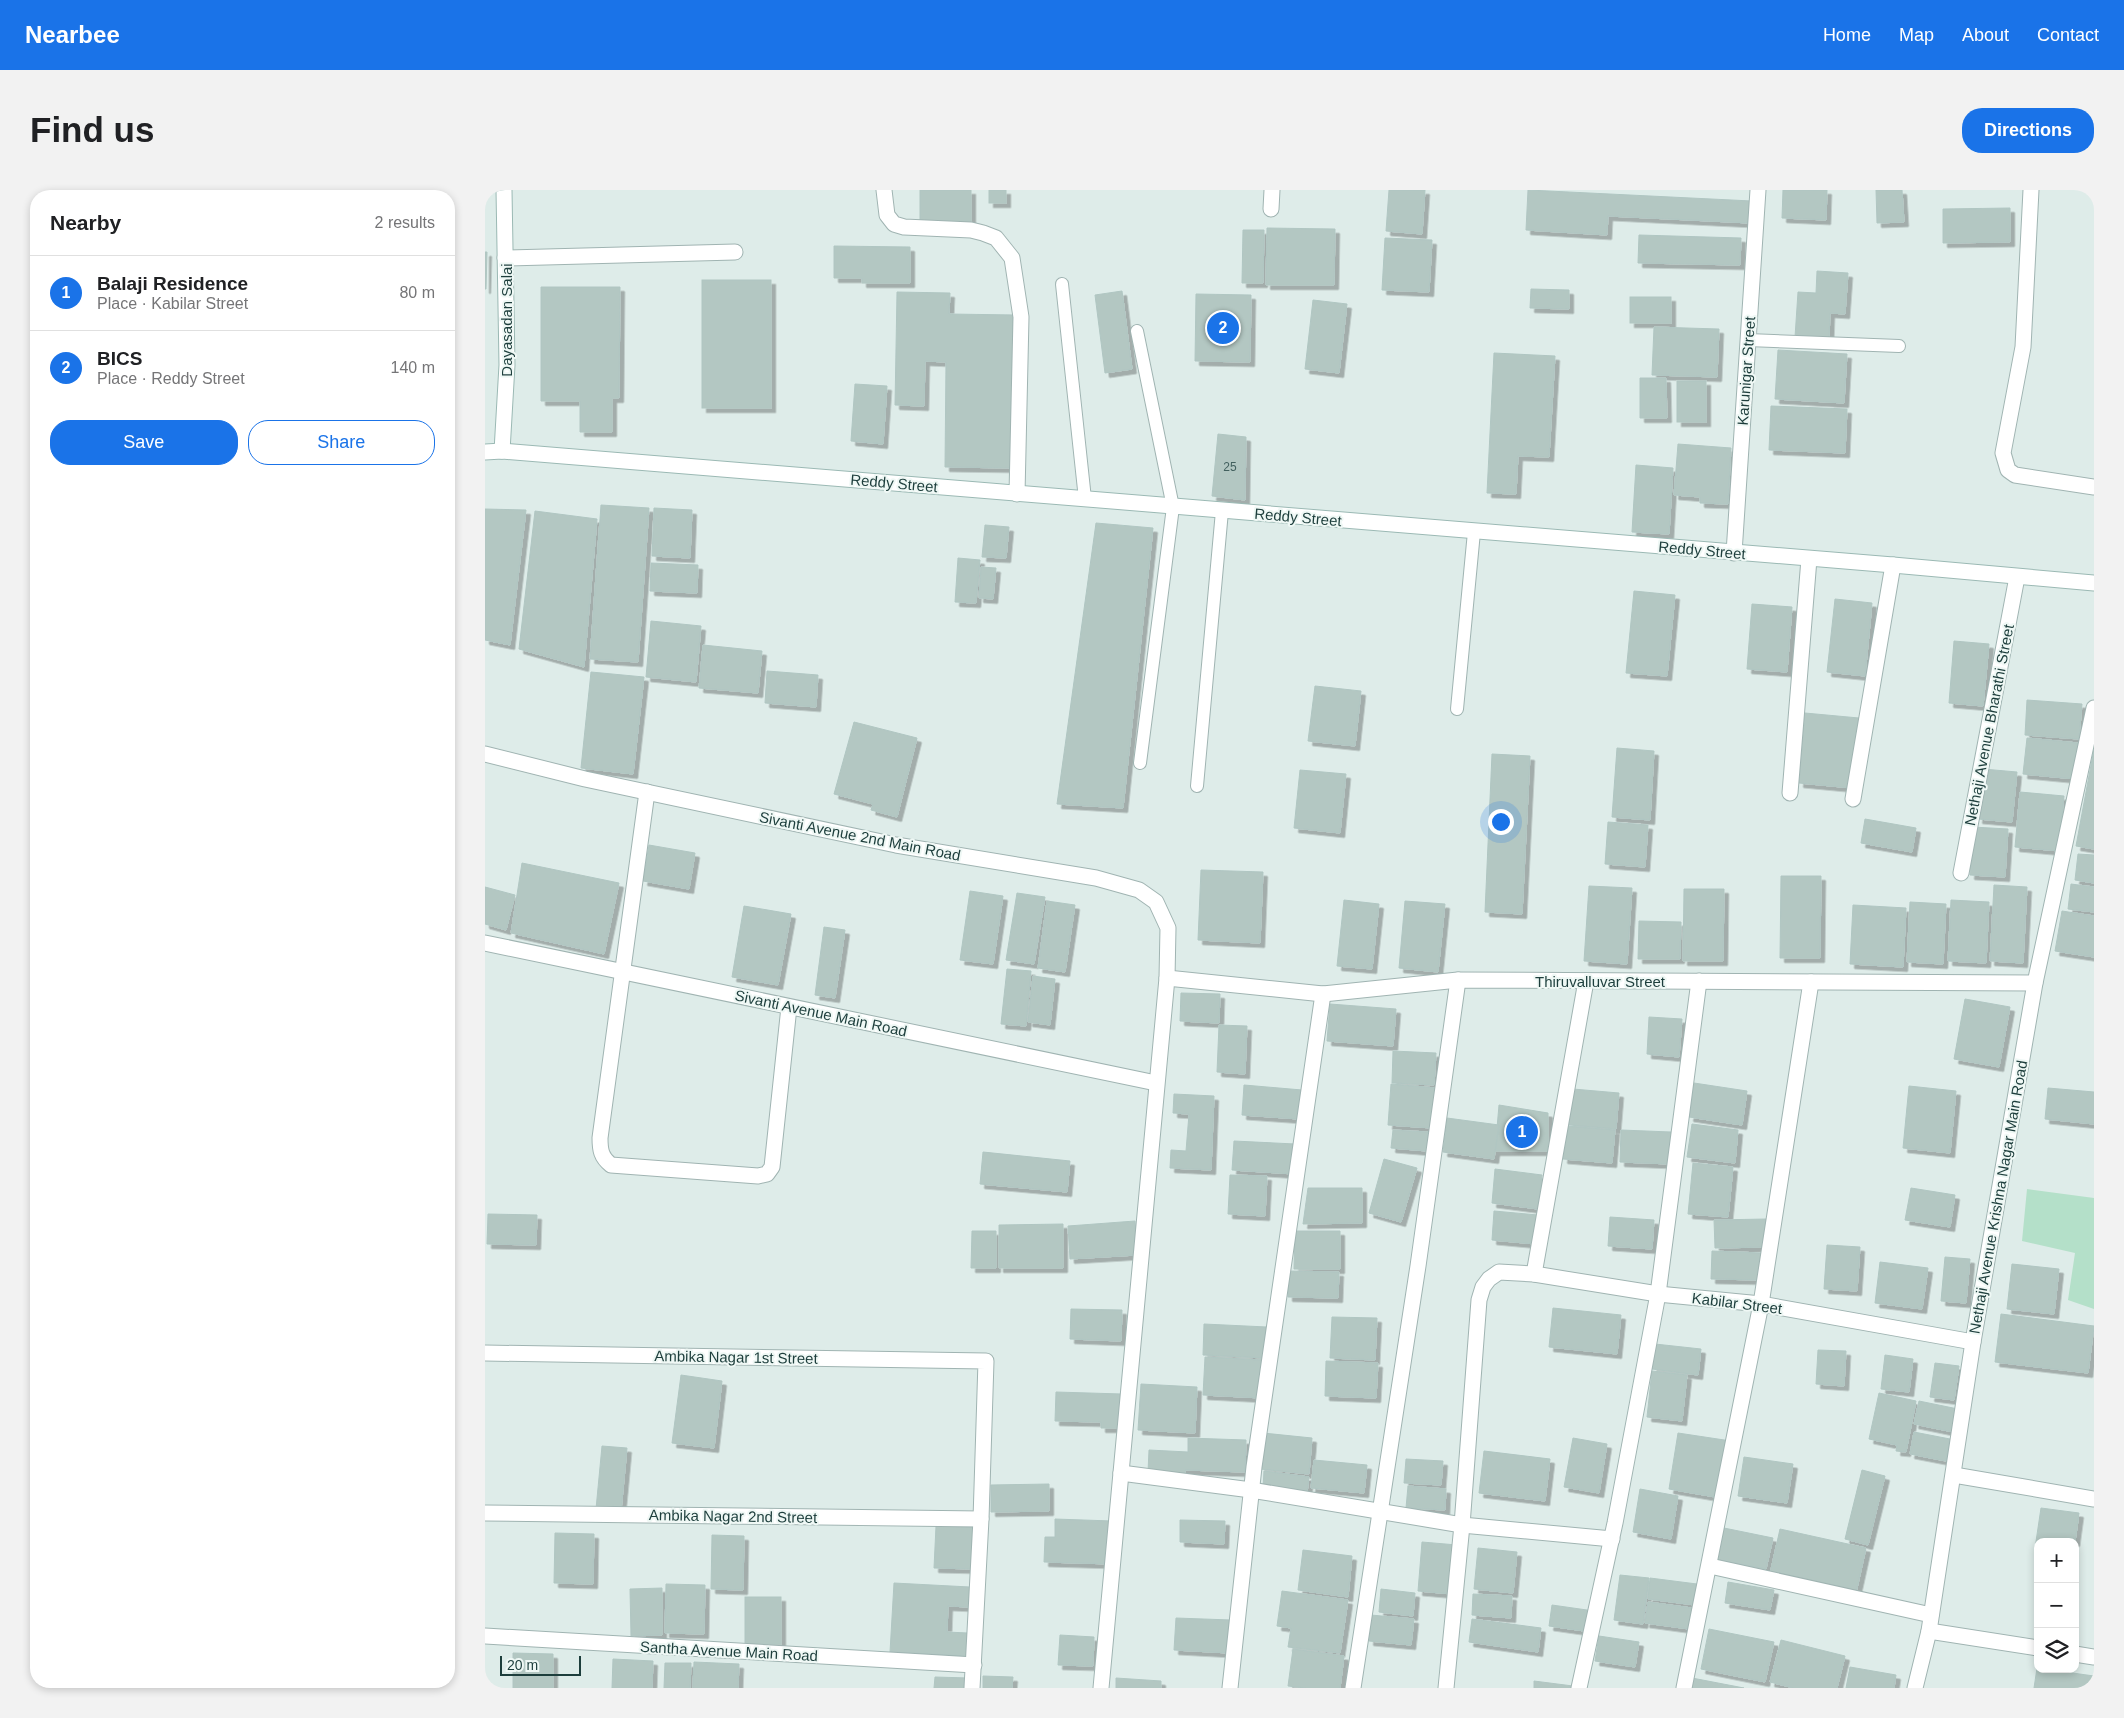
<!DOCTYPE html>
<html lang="en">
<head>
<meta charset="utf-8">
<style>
	body { margin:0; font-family:Arial,sans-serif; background:#f2f2f2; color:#202124 }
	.controls { position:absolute; right:15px; bottom:15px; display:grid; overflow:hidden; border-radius:10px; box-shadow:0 2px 8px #0003 }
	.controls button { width:45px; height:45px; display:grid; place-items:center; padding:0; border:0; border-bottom:1px solid #e0e0e0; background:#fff; color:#202124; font:25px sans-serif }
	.scale { position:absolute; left:15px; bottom:12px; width:81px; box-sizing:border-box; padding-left:5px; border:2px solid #1d3e3c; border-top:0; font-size:14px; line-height:18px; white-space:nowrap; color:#1d3e3c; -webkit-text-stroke:4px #eff8f5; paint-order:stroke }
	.you { position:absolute; left:1015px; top:631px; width:18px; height:18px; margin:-12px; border:4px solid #fff; border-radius:50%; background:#1a73e8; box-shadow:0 0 0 8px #1a73e833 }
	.badge { display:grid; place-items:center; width:32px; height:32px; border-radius:50%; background:#1a73e8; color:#fff; font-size:16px; font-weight:700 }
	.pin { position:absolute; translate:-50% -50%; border:2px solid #fff; box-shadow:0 1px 5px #0006 }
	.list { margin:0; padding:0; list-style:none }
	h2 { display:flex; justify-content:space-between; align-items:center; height:65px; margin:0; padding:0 20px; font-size:21px }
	h2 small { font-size:16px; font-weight:400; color:#757577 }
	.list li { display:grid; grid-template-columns:32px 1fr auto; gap:15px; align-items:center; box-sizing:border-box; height:75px; padding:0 20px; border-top:1px solid #e0e0e0 }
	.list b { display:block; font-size:19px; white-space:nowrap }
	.list p { margin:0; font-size:16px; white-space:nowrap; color:#757577 }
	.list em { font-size:16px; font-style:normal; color:#757577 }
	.actions { display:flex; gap:10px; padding:15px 20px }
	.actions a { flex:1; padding:11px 0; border:1px solid #1a73e8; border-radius:20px; text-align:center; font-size:18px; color:#1a73e8 }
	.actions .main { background:#1a73e8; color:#fff }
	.icon { flex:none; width:28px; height:28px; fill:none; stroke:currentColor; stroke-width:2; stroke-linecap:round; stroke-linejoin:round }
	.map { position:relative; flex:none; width:1609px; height:1498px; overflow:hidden; border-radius:20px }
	header { display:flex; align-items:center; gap:30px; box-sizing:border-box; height:70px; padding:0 25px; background:#1a73e8; color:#fff }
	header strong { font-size:24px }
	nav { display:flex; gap:28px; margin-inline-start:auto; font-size:18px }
	.intro { display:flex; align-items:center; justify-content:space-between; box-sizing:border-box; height:120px; padding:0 30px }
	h1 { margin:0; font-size:35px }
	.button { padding:12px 22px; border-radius:20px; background:#1a73e8; color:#fff; font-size:18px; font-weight:700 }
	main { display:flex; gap:30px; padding:0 30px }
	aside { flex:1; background:#fff; border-radius:20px; box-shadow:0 2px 8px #0003 }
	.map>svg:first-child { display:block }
</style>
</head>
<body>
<header>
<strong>Nearbee</strong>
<nav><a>Home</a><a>Map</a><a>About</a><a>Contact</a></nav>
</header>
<div class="intro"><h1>Find us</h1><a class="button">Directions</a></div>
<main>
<aside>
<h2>Nearby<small>2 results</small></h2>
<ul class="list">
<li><span class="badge">1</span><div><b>Balaji Residence</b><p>Place · Kabilar Street</p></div><em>80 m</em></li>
<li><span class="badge">2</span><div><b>BICS</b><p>Place · Reddy Street</p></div><em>140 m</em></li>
</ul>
<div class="actions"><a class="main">Save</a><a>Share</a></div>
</aside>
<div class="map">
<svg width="1609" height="1498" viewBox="0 0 1609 1498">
	<defs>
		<filter id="shadow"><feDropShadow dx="4.5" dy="4.5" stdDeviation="0" flood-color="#0004"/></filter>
	</defs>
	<rect width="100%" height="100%" fill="#deece9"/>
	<path fill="#b4e0c9" d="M1542,999L1609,1008V1119L1583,1110L1590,1063L1537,1051Z"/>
	<g fill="#b3c7c2" stroke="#b0c6c2" filter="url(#shadow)">
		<rect x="435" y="0" width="51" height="31"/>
		<rect x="504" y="0" width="17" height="13"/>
		<path d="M904,0H940L937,44L901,41Z"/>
		<path d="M1043,0L1267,11L1265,33L1123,26L1122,45L1041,40Z"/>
		<path d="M1298,0H1342L1341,30L1297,28Z"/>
		<path d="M1391,0H1417L1419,32L1392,33Z"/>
		<path d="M1525,18V52L1458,53V19Z"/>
		<path d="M782,38L850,39L849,95H781Z"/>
		<path d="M758,40H779L778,93H757Z"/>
		<path d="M1154,45L1256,48L1255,75L1153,73Z"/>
		<path d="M900,48L947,50L944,102L897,100Z"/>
		<path d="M349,56L425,57V93H377V88H349Z"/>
		<path d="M0,62H2L1,99H0Z"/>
		<path d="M1332,81L1363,83L1360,124L1345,123L1344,150L1310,147L1313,102L1331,103Z"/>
		<rect x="217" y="90" width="69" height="128"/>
		<path d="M56,97H135L134,208H127V242H95V211H56Z"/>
		<path d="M1046,99L1084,100V119L1045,118Z"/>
		<path d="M637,101L647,179L620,183L610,105Z"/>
		<path d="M412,102L465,103L464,124L531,125L528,278L460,277L461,172L440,171L439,216L410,215Z"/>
		<path d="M711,104L766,105L765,172L710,171Z"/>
		<rect x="1145" y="107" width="41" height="26"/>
		<path d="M828,110L862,114L854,183L820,179Z"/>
		<path d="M1169,137L1234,139L1232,187L1167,185Z"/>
		<path d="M1293,160L1362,164L1359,213L1290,209Z"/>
		<path d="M1009,163L1070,166L1064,267L1033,266L1031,304L1002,303Z"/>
		<path d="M1155,188H1181L1182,228H1155Z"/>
		<rect x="1192" y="191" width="29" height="41"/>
		<path d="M370,194L402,196L398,254L366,251Z"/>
		<path d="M1286,216L1362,219L1360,263L1284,260Z"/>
		<path d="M733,244L761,247L760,310L727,306Z"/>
		<path d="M1193,254L1246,258L1243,314L1215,313V307L1189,305Z"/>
		<path d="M1151,275L1188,278L1184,344L1147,342Z"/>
		<path d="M116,315L164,318L153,472L105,469Z"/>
		<path d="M169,318L207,320L205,368L167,366Z"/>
		<path d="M0,319L41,320L25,455L0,450Z"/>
		<path d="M50,321L112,329L99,477L34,459Z"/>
		<path d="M611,333L668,338L638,618L572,614Z"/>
		<path d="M500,335L524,337L521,368L497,367Z"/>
		<path d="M473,368L495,370L491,413L470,412Z"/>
		<path d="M166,373L213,375L212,403L165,401Z"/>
		<path d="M496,377L511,378L508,409L494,408Z"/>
		<path d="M1149,401L1190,405L1182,486L1141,483Z"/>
		<path d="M1350,409L1387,413L1380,486L1342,482Z"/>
		<path d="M1267,414L1307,417L1302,482L1262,479Z"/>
		<path d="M166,431L216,436L211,492L161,487Z"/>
		<path d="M1469,451L1504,454L1498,516L1464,513Z"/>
		<path d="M218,455L277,461L273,503L214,498Z"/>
		<path d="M282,481L333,485L331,517L280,513Z"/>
		<path d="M106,482L159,487L148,584L96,578Z"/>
		<path d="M830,496L876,501L870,556L823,551Z"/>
		<path d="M1542,510L1597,514L1594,549L1540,545Z"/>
		<path d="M1320,523L1374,528L1367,598L1314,593Z"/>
		<path d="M369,532L432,548L412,627L386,620L388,614L349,604Z"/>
		<path d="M1542,548L1593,553L1590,589L1538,584Z"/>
		<path d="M1132,558L1169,561L1165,630L1127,627Z"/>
		<path d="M1609,559V659L1591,656Z"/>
		<path d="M1007,564L1045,566L1037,724L1000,722Z"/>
		<path d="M1498,579L1532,582L1527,632L1493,629Z"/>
		<path d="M815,580L861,584L855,643L809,638Z"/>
		<path d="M1535,602L1579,606L1574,661L1530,657Z"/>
		<path d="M1380,629L1431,638L1427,662L1376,653Z"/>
		<path d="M1123,632L1163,635L1160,677L1120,674Z"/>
		<path d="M1488,637L1523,639L1520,687L1485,685Z"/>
		<path d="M164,655L210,663L204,699L158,691Z"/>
		<path d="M1593,664L1609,665V693L1590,690Z"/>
		<path d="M37,673L134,693L119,764L26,743Z"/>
		<path d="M716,680L778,682L775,753L713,750Z"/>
		<path d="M1296,686H1336L1335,768H1295Z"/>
		<path d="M1586,694L1609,697V722L1583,719Z"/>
		<path d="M1509,695L1542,697L1538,773L1505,771Z"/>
		<path d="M1104,696L1147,698L1142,774L1099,771Z"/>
		<path d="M0,697L30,705L21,740L0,734Z"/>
		<path d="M1199,699H1239L1238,771H1198Z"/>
		<path d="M485,701L518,706L508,774L475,770Z"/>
		<path d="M532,703L560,707L549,774L521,770Z"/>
		<path d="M859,710L894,714L887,779L852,776Z"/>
		<path d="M1466,710L1504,712L1501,773L1463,771Z"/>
		<path d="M562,711L590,715L580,782L553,778Z"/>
		<path d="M920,711L960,714L953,782L914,778Z"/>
		<path d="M1425,712L1461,714L1458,774L1422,772Z"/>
		<path d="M1368,715L1421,718L1418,777L1365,774Z"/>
		<path d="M259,716L306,724L293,795L247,787Z"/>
		<path d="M1577,721L1609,726V767L1570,761Z"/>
		<path d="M1154,731L1196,732L1195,769H1153Z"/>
		<path d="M339,737L360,740L350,808L330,805Z"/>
		<path d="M522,779L546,781L541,836L516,834Z"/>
		<path d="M548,786L570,789L565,835L543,832Z"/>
		<path d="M696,803L735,804L734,833L695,831Z"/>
		<path d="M1480,809L1525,817L1514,877L1469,869Z"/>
		<path d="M845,814L911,819L908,856L842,851Z"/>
		<path d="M1164,827L1197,829L1194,867L1162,864Z"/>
		<path d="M734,835L762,836L760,884L732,882Z"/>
		<path d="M908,861L951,863L949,895L907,893Z"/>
		<path d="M1209,893L1262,901L1257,935L1204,927Z"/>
		<path d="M906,894L951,898L947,938L903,935Z"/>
		<path d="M759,895L817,900L814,929L757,925Z"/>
		<path d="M1424,896L1471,901L1465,963L1418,958Z"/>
		<path d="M1563,898L1609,902V934L1560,929Z"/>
		<path d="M1088,899L1134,903L1131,939L1084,935Z"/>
		<path d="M689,904L729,906L726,980L685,978L686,960L701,961L704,924L688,923Z"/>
		<path d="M1014,915L1063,923V961H1010Z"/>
		<path d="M962,928L1014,935L1009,969L958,962Z"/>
		<path d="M1207,934L1253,940L1250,973L1202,967Z"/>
		<path d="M1081,936L1130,940L1127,973L1078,969Z"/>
		<path d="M908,940L943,942L942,961L906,958Z"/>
		<path d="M1136,940L1186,942L1185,974L1135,972Z"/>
		<path d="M749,951L810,954L809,984L747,980Z"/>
		<path d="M498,962L585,971L582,1002L495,994Z"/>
		<path d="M899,969L932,978L916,1032L884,1023Z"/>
		<path d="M1208,973L1248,977L1243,1027L1203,1024Z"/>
		<path d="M1010,979L1057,985L1053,1019L1007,1013Z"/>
		<path d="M745,985L782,986L780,1026L743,1024Z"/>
		<path d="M823,998H877V1033L818,1034Z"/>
		<path d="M1426,998L1470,1005L1465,1037L1420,1030Z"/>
		<path d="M1009,1021L1053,1025L1050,1054L1007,1050Z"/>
		<path d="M3,1024L52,1025L51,1055L2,1054Z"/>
		<path d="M1125,1027L1169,1030L1167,1059L1123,1056Z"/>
		<path d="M1281,1029L1282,1057L1230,1058L1229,1030Z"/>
		<path d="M650,1031L652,1065L585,1069L583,1036Z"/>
		<path d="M578,1034V1078H514V1035Z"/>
		<path d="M487,1041H511V1078H486Z"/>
		<path d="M810,1041H855V1079H809Z"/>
		<path d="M1342,1055L1375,1057L1372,1101L1339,1099Z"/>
		<path d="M1227,1061L1277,1063L1276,1090L1226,1089Z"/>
		<path d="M1460,1067L1485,1069L1481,1113L1456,1111Z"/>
		<path d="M1395,1072L1443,1078L1437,1119L1390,1113Z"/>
		<path d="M1527,1074L1574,1079L1569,1124L1522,1119Z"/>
		<path d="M803,1081L854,1082L853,1108L803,1107Z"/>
		<path d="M1068,1118L1136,1125L1132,1164L1064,1157Z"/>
		<path d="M586,1119L637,1120L636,1151L585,1149Z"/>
		<path d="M1516,1124L1609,1136L1603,1183L1510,1172Z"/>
		<path d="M847,1127L892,1128L890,1170L845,1168Z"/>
		<path d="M719,1134L782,1137L780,1168L718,1165Z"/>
		<path d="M1170,1154L1216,1159L1213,1185L1167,1179Z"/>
		<path d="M1333,1160L1361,1161L1359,1196L1331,1194Z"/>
		<path d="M1400,1165L1428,1169L1424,1202L1396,1199Z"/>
		<path d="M720,1167L778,1170L777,1208L718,1205Z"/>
		<path d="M841,1171L893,1173L891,1208L840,1206Z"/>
		<path d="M1450,1173L1474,1176L1469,1210L1445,1207Z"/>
		<path d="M1167,1181L1202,1185L1197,1231L1162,1227Z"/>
		<path d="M196,1185L237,1191L229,1258L187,1253Z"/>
		<path d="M656,1194L712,1197L710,1243L653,1240Z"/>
		<path d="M571,1202L637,1204L636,1238H616V1232L570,1231Z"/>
		<path d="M1394,1203L1431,1211L1421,1262L1411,1261L1412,1255L1384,1249Z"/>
		<path d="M1434,1211L1473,1219L1468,1242L1429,1234Z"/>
		<path d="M1429,1242L1465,1249L1461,1271L1425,1264Z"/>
		<path d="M778,1243L827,1248L824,1284L775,1279Z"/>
		<path d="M1193,1243L1246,1251L1236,1308L1184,1299Z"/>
		<path d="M703,1248L761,1250L760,1282L700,1280V1283L663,1282L664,1260L703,1262Z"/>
		<path d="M1088,1248L1122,1254L1114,1303L1079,1297Z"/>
		<path d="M117,1256L142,1258L136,1321L111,1319Z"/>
		<path d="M999,1261L1065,1269L1060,1311L994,1303Z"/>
		<path d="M1259,1267L1308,1274L1302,1313L1253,1306Z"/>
		<path d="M921,1269L958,1271L956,1295L919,1293Z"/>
		<path d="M829,1270L882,1275L879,1303L826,1298Z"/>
		<path d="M1377,1280L1400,1286L1383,1355L1360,1349Z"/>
		<path d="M779,1281L824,1287L822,1303L778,1297Z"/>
		<path d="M564,1294V1321L506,1322V1295Z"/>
		<path d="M923,1296L961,1299L960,1320L921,1318Z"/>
		<path d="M1155,1299L1193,1306L1186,1349L1148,1342Z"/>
		<path d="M1556,1318L1594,1323L1590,1352H1553V1358H1550Z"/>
		<path d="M570,1329L627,1331V1374L559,1372L560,1347H570Z"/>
		<path d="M695,1330L740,1331L739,1354L695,1352Z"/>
		<path d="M451,1336L491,1337L490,1379L449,1378Z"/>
		<path d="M1239,1338L1288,1348L1281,1379L1233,1370Z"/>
		<path d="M1295,1339L1381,1358L1371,1403L1285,1384Z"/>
		<path d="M70,1343L109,1344L108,1394L69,1393Z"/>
		<path d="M227,1345L259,1346L258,1400L226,1399Z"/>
		<path d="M937,1352L972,1355L967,1404L933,1401Z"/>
		<path d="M993,1358L1032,1362L1028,1403L989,1399Z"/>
		<path d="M818,1360L867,1366L863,1407L813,1400Z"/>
		<path d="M1135,1385L1164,1388L1158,1434L1129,1430Z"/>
		<path d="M1165,1388L1212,1394L1210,1415L1163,1409Z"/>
		<path d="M1243,1392L1289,1400L1285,1420L1240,1413Z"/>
		<path d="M409,1393L485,1397L484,1417L463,1416L462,1442L483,1443L482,1466L405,1462Z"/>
		<path d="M181,1394L220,1395L219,1444L180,1443Z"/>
		<path d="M177,1398V1445L146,1446L145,1399Z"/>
		<path d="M896,1399L930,1403L928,1426L894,1422Z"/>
		<path d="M797,1401L863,1410L855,1463L803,1457L806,1438L792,1436Z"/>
		<path d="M988,1404L1027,1406L1026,1428L987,1425Z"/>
		<rect x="260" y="1407" width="36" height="47"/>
		<path d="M1163,1412L1207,1418L1204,1439L1160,1433Z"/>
		<path d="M1067,1415L1109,1421L1106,1442L1064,1436Z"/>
		<path d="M886,1425L929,1429L926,1455L884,1451Z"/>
		<path d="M691,1428L746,1430L744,1463L689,1460Z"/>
		<path d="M987,1429L1056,1438L1053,1462L984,1452Z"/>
		<path d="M1224,1439L1289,1452L1280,1492L1216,1479Z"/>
		<path d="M575,1445L609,1447L608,1476L573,1475Z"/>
		<path d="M1114,1446L1154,1452L1150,1477L1110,1471Z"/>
		<path d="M1296,1450L1360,1466L1352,1498H1309L1285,1492Z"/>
		<path d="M808,1459L859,1466L855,1498H821L803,1496Z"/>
		<path d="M28,1463L68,1464V1498H28Z"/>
		<path d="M128,1469L168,1471L167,1498H127Z"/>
		<path d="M209,1472L254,1474L253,1498H208Z"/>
		<path d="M180,1473H206L205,1498H179Z"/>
		<path d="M1365,1477L1411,1485L1409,1498H1361Z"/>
		<path d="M1552,1478L1609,1486V1498H1549Z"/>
		<path d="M498,1486L528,1487L527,1498H498Z"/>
		<path d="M450,1487L484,1488V1498H449Z"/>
		<path d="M631,1488L676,1491V1498H631Z"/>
		<path d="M1207,1488L1259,1498H1205Z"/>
		<path d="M1049,1491L1088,1496V1498H1049Z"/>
	</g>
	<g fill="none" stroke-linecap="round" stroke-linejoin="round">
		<g stroke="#a0b4b2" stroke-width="14">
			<g id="lane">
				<path d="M577,94L600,309"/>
				<path d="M652,141L688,317L655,573"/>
				<path d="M1263,150L1414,156"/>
				<path d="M972,519L989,342"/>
				<path d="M712,596L737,321"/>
			</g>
		</g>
		<g stroke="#a0b4b2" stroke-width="17">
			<g id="street">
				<path d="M399,0L402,25L409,34L419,37L486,40L498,43L511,48L527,68L536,127L532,304"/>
				<path d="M1546,0L1538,157L1518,263L1523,280L1530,285L1609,297"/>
				<path d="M786,19L787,0"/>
				<path d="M20,68L250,62"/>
				<path d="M1249,363L1273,0"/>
				<path d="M0,564L100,589L411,655L611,688L654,700L671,712L683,738L682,788L616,1498"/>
				<path d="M162,602L115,948C115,960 116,967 126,975L273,986L282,984L287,977L304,817"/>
				<path d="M1305,603L1324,369"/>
				<path d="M1368,609L1408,375"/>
				<path d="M1476,683L1532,387"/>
				<path d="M0,753L671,893"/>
				<path d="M682,788L838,804L973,790L1550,793"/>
				<path d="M1049,1084L1101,791"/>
				<path d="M0,1163L501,1171L496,1329L487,1498"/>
				<path d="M636,1283L766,1300L977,1335L1127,1349"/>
				<path d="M1469,1285L1609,1309"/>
				<path d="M0,1323L496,1329"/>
				<path d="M1225,1376L1446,1425"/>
				<path d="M1444,1441L1553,1458"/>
				<path d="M0,1446L489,1475"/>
				<path d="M1590,1464L1609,1467"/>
				<path d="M745,1498L769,1277L838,804"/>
				<path d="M868,1498L933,1076L973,790"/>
				<path d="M961,1498L977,1335L994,1110L998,1097L1004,1089L1014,1082L1049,1084L1173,1104L1276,1114L1488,1152"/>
				<path d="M1094,1498L1130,1333L1173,1104L1214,791"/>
				<path d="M1199,1498L1276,1114L1326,792"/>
				<path d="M1430,1498L1444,1441L1488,1152L1550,793L1609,518"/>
			</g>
		</g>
		<g stroke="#9bb9b4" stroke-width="17">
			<g id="secondary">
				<path d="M17,261L22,175L19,0"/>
				<path d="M0,262L17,261L1408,375L1609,393"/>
			</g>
		</g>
		<use href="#lane" stroke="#fff" stroke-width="12"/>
		<use href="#street" stroke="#fff" stroke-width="15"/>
		<use href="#secondary" stroke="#fff" stroke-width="15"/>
	</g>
	<g text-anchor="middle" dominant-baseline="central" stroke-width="4" stroke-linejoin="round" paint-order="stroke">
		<g font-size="12" fill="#42605e">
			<text x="745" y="277">25</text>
		</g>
		<g font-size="15" fill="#1d3e3c" stroke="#eff8f5">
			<text transform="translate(21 130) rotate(-90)">Dayasadan Salai</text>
			<text transform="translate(1261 181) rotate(-86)">Karunigar Street</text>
			<text transform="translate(409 293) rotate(5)">Reddy Street</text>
			<text transform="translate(813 327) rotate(5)">Reddy Street</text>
			<text transform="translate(1217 360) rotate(5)">Reddy Street</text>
			<text transform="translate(1504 535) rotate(-79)">Nethaji Avenue Bharathi Street</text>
			<text transform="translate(375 646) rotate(11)">Sivanti Avenue 2nd Main Road</text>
			<text x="1115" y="791">Thiruvalluvar Street</text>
			<text transform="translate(336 823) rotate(12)">Sivanti Avenue Main Road</text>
			<text transform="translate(1513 1007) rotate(-80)">Nethaji Avenue Krishna Nagar Main Road</text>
			<text transform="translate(1252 1113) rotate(7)">Kabilar Street</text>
			<text transform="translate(251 1167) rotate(1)">Ambika Nagar 1st Street</text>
			<text transform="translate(248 1326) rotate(1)">Ambika Nagar 2nd Street</text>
			<text transform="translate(244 1461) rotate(3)">Santha Avenue Main Road</text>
		</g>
	</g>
</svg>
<div class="controls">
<button>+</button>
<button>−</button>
<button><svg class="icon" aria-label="layers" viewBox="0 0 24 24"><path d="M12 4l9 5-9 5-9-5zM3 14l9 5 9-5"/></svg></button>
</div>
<div class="scale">20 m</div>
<div class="you"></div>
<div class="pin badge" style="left:1037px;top:942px">1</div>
<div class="pin badge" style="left:738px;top:138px">2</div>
</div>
</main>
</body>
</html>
